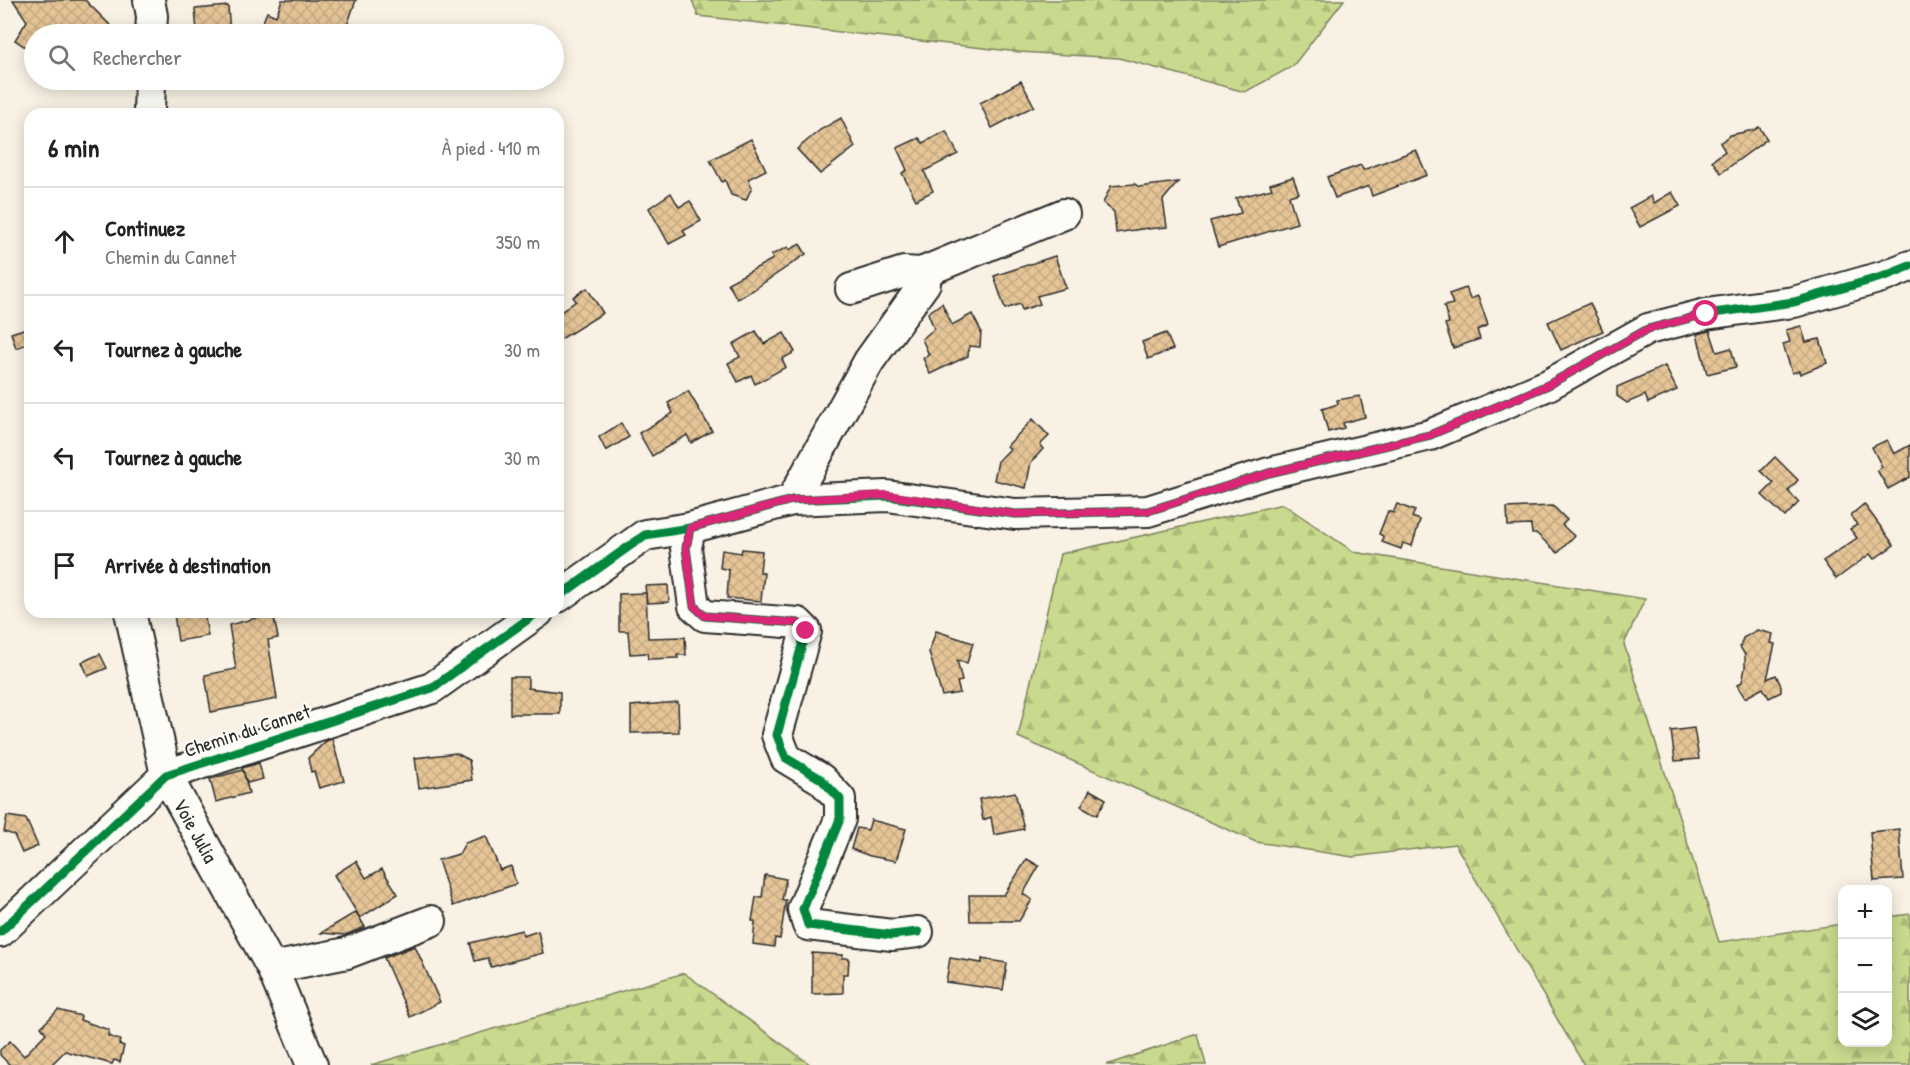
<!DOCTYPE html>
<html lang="fr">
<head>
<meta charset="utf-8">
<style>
	body { margin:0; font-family:"Patrick Hand",sans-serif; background:#f6f6f6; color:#222 }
	.controls { position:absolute; right:18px; bottom:18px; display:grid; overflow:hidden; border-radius:12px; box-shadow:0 3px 15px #0003 }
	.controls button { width:54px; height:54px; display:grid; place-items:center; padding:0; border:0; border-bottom:2px solid #e0e0e0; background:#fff; color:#222; font:30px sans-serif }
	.stop { position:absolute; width:18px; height:18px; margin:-14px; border:4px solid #db2777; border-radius:50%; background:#fff }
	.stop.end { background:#db2777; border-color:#fff; box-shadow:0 2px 6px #0008 }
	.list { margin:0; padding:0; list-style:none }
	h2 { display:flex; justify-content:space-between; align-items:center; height:78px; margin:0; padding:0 24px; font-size:26px }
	h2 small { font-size:20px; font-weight:400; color:#767676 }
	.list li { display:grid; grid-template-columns:39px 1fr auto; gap:18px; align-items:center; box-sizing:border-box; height:108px; padding:0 24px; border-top:2px solid #e0e0e0 }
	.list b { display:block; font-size:22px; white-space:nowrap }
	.list p { margin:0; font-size:20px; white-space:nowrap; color:#767676 }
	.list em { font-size:20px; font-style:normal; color:#767676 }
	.icon { flex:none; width:33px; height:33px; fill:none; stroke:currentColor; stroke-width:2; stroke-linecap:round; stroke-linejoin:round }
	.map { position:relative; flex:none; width:1910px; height:1065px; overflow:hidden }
	.search { position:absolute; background:#fff; box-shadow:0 3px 15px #0003; left:24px; top:24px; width:540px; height:66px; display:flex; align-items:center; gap:15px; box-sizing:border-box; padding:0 21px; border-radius:33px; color:#767676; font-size:22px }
	.panel { position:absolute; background:#fff; box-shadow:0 3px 15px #0003; left:24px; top:108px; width:540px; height:510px; border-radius:18px }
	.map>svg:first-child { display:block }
</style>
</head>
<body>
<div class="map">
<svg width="1910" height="1065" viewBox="0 0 1910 1065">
	<defs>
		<pattern id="forest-firs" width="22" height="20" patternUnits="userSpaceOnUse" patternTransform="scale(1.5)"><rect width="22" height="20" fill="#c9d98d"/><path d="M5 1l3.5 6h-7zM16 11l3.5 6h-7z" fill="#adba7a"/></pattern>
		<pattern id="building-cross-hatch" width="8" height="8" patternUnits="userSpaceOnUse" patternTransform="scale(1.5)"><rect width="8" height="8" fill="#e5c597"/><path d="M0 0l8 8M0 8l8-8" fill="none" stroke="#c5a982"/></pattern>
	</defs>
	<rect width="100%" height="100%" fill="#f8f1e4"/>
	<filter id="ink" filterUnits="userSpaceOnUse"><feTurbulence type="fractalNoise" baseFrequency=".0167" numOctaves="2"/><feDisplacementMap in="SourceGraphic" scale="12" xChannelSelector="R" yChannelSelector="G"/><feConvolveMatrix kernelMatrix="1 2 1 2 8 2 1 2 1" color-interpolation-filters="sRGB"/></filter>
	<g filter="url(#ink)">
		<g fill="url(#forest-firs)" stroke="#7a825c" stroke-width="1.5">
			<path d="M692,0H1344L1293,66L1245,92L1119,58L1019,52L698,16Z"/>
			<path d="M1283,504L1354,552L1645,599L1624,644L1719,942L1842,924V1042H1888V917L1910,914V1065H1584L1455,844L1353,857L1256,842L1018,737L1060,554Z"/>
			<path d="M684,973L811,1065H371Z"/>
			<path d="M1198,1034L1206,1065H1106Z"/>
		</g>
		<g fill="url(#building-cross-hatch)" stroke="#2b2b2b" stroke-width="1.5">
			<path d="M13,0H85L119,34H34V49L24,46L15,40L27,21Z"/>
			<path d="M282,0H356L344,34H317L294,26L293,29L281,24L277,34L260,29L267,12L276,16Z"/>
			<path d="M228,6L230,34H201V30L197,31L195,9Z"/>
			<path d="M1021,81L1034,106L992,128L980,103Z"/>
			<path d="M841,118L855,147L820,174L797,149L820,130Z"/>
			<path d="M1759,127L1767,139L1721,173L1712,161L1725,151L1720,143L1730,135L1754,130Z"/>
			<path d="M946,131L958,154L924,171L933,191L916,200L902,173L907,170L897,148L919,138L923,143Z"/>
			<path d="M751,139L766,170L748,179L752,187L746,200L731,195L725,180L722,182L710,160Z"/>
			<path d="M1416,150L1427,175L1372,196L1369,186L1335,198L1327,177L1361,165L1363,170Z"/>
			<path d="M1293,177L1299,193L1289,196L1297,223L1218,247L1210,221L1241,213L1236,198L1272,189L1270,184Z"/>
			<path d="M1178,182L1163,200L1167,227L1148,229V228L1116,233L1114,212L1103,203L1111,186L1135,184L1139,187Z"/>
			<path d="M1672,192L1680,206L1640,227L1629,208L1651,196L1654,203Z"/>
			<path d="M671,193L679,207L690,201L701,221L683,231L686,235L669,244L649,208Z"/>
			<path d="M800,244L806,254L753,290L737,299L728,283L773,259L771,255L788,247L789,250Z"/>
			<path d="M1055,256L1066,288L1037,296L1040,304L1022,310L1020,304L1005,309L994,276Z"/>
			<path d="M587,288L603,313L558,341V314L576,301L573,297Z"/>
			<path d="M1466,288L1470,299L1478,296L1488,325L1477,330L1480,339L1453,348L1445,324L1449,323L1444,306L1453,304L1449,294Z"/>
			<path d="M942,303L952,325L972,314L981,331L980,347L969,346L968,356L930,374L923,358L929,355L922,339L934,329L928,313Z"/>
			<path d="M1590,303L1603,331L1561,350L1548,322Z"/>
			<path d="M1801,326L1806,342L1820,339L1827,363L1800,374L1799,371L1792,373L1783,344L1790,342L1786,330Z"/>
			<path d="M30,327V343L16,348L11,333Z"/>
			<path d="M756,331L764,344L784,333L795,352L782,359L786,367L755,384L751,375L738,382L728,363L740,357L733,344Z"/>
			<path d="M1710,331L1717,352L1731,348L1736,367L1707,374L1697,334Z"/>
			<path d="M1166,333L1173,349L1148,359L1142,342Z"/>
			<path d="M1665,366L1677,390L1648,403L1645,395L1627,403L1617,396V387Z"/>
			<path d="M688,391L712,431L691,443L687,435L652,456L639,433L673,413L668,403Z"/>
			<path d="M1360,396L1365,417L1343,423L1344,428L1328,432L1322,409L1338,404L1337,400Z"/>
			<path d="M1033,419L1049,436L1040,445L1043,449L1031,462L1026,488L994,480L998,461L1010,449L1007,446Z"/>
			<path d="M621,423L629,437L606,451L599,437Z"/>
			<path d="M1887,440L1894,454L1910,445V477L1888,489L1877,470L1882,467L1872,447Z"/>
			<path d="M1775,457L1798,480L1788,491L1799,502L1785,517L1762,495L1774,483L1761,471Z"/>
			<path d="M1397,504L1415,511L1412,517L1420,520L1412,546L1403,543L1401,549L1382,542L1383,536L1379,534L1388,511L1393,513Z"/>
			<path d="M1864,504L1894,545L1874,559L1870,554L1836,579L1823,561L1857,538L1850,529L1857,525L1851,515Z"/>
			<path d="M1553,506L1567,520L1562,525L1574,536L1558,553L1537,534H1532L1531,525L1508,526L1507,508Z"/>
			<path d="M742,549L762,551L760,572L764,573L761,601L727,598L729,570L720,568L722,550L741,553Z"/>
			<path d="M668,585L669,602L647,603L645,586Z"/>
			<path d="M646,593L648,638L685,637L686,655H677L678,658L648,659L647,653L630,654L628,631H619V594Z"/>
			<path d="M185,612H204L208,636L178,641L174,614Z"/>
			<path d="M273,613L278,638L268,640L277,699L211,712L205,675L236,669L229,625L257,618V615Z"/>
			<path d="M1757,630L1773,634L1771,643L1775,644L1767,679L1776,675L1781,686V692L1769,698L1763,688L1745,698L1737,685L1742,682L1745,668V655L1740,647L1743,638Z"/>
			<path d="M936,631L973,643L967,663L957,660L962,681L957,682L960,693L942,696L929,652Z"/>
			<path d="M100,654L107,668L88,676L82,662Z"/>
			<path d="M510,677H528V688L560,692V714H510Z"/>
			<path d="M678,702L679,732L631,733V706Z"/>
			<path d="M1694,728L1699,759L1675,761L1671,731Z"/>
			<path d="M332,739L344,781L319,788L314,771L311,772L308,758L326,741Z"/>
			<path d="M456,753L469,760L472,780L419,788L415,758Z"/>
			<path d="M259,763L263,779L247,783L242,768Z"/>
			<path d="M243,770L249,793L216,802L210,779Z"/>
			<path d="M1090,790L1106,799L1097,815L1081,806Z"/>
			<path d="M1015,792L1024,829L994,835L991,817L983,820L979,799Z"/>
			<path d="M7,816L26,819L38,846L22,853L14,835L4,832Z"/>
			<path d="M871,820L906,829L896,861L870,856L851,849L857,828L868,830Z"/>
			<path d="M1899,829L1903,879L1874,881L1870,832Z"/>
			<path d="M486,836L500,870L511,866L516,884L453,906L438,860L459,854L465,843Z"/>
			<path d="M1027,859L1039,866L1023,894L1032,900L1019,921H970L969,895H1004Z"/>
			<path d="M356,861L366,878L382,869L398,894L360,918L334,875Z"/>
			<path d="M765,875L786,879L782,900H786L780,939L775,938L774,947L753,944L755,921H752L756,897H762Z"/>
			<path d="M356,912L365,927L345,935L321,933Z"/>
			<path d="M522,930L523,936L538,931L543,953L491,967L488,958L475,961L470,943Z"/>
			<path d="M415,946L440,1002L410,1017L384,958Z"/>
			<path d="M812,953L843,955L842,958H849L848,974H843V993L812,994Z"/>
			<path d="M950,958L982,963V959L1007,963L1003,990L946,982Z"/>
			<path d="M58,1010L81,1016L80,1020L109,1030L108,1036L120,1040L119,1044L124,1046L120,1062L114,1060L112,1064L65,1051L51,1065H10L0,1055V1050L10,1041L24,1056L46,1033L41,1027Z"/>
		</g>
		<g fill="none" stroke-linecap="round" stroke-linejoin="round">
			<g stroke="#2b2b2b" stroke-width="34">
				<g id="minor">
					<path d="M149,0L152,16L151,34"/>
					<path d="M149,114L150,80"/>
					<path d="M851,289L904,272L921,273L1064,214"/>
					<path d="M792,500L869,361L925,283L921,273"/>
					<path d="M690,528L686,548L694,606L705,616L798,623L806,631L777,735L786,758L821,779L840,799V819L803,909L808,925L892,935L918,932"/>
					<path d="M558,597L645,535L690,528L792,500L887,496L1015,514L1148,511L1269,473L1430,435L1548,385L1648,329L1706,314L1794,302L1885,276L1910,266"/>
					<path id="s1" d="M130,612L166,775L272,968L347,953L431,921"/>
					<path d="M0,932L166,775L432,688L538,612"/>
					<path d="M272,968L312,1065"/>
				</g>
			</g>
			<use href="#minor" stroke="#fdfcf7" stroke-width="30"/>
			<g stroke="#fdfcf7" stroke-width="13">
				<g id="cycleway">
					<path d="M690,528L686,548L694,606L705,616L798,623L806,631L777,735L786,758L821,779L840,799V819L803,909L808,925L892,935L918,932"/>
					<path d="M558,597L645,535L690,528L792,500L887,496L1015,514L1148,511L1269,473L1430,435L1548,385L1648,329L1706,314L1794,302L1885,276L1910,266"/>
					<path d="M0,932L166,775L432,688L538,612"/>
				</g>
			</g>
			<use href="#cycleway" stroke="#00873e" stroke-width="9"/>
		</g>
	</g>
	<g fill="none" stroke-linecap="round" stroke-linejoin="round" filter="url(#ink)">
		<path stroke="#db2777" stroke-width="8" d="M806,631L798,623L705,616L694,606L686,548L690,528L792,500L887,495L1015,514L1148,511L1269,473L1430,435L1548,385L1648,329L1706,314"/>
	</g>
	<g text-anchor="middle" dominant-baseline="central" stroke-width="4.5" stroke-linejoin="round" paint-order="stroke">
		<g font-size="20" fill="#2b2b2b" stroke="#fdfcf7">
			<text transform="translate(247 730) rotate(-18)">Chemin du Cannet</text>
			<text stroke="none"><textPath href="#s1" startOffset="230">Voie Julia</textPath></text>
		</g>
	</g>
</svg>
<div class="controls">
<button>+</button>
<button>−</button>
<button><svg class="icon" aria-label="layers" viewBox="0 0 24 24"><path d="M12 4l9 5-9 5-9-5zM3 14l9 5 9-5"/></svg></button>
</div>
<div class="stop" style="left:1706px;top:314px"></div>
<div class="stop end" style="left:806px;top:631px"></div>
<div class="search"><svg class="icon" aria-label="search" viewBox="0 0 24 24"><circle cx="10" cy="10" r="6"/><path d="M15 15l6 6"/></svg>Rechercher</div>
<section class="panel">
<h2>6 min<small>À pied · 410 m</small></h2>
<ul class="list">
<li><svg class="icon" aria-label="ahead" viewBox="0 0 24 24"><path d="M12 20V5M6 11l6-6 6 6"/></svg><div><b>Continuez</b><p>Chemin du Cannet</p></div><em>350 m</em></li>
<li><svg class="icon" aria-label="left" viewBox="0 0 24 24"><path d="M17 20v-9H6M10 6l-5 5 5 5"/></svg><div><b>Tournez à gauche</b></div><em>30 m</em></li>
<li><svg class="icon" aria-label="left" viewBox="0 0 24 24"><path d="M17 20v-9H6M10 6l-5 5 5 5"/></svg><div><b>Tournez à gauche</b></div><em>30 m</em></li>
<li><svg class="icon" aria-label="arrive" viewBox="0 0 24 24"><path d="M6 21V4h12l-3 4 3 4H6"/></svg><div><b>Arrivée à destination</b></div></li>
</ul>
</section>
</div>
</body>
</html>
